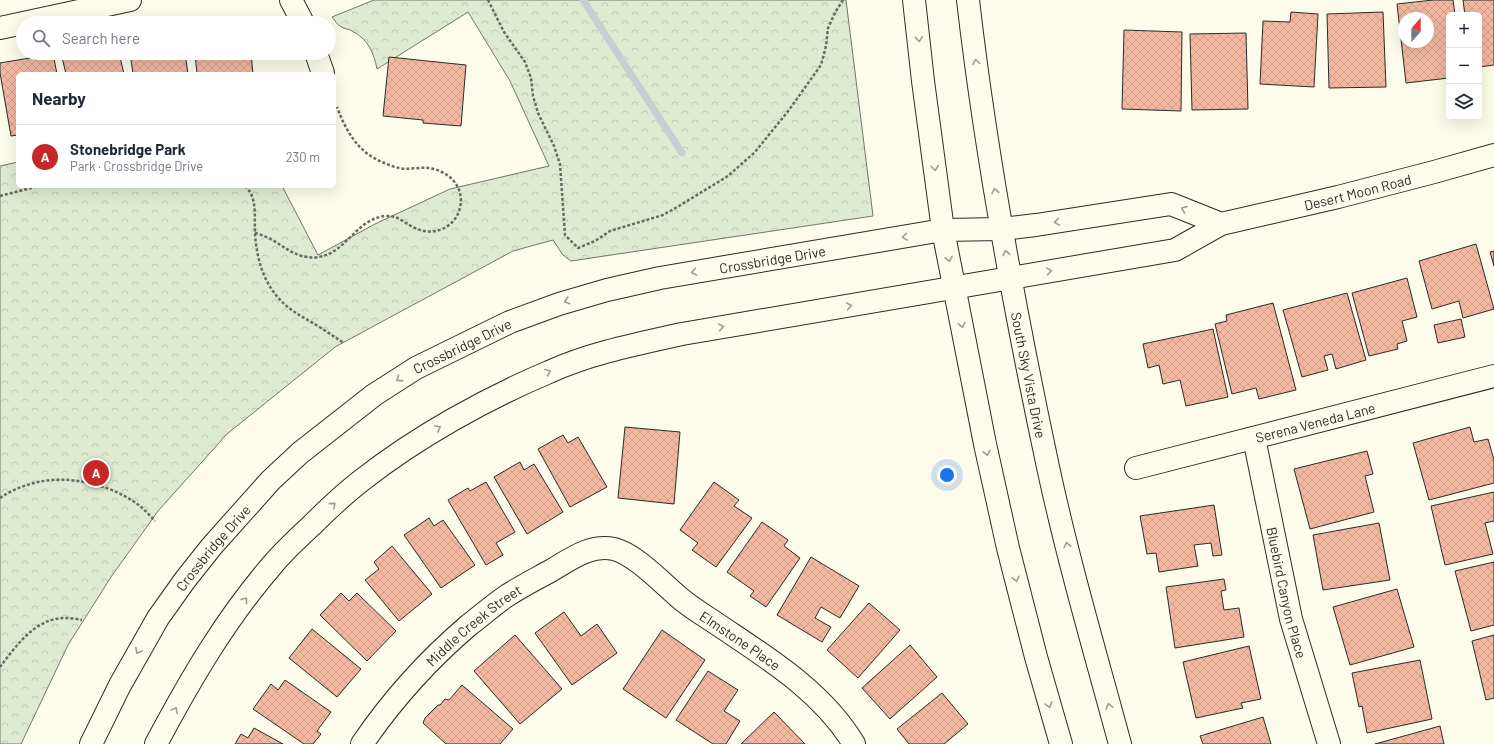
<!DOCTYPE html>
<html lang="en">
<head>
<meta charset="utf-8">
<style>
	body { margin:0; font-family:Barlow,sans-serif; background:#f2f2f3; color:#1f2937 }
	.controls { position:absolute; right:12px; top:12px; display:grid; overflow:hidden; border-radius:6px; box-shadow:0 4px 16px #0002 }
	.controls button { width:36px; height:36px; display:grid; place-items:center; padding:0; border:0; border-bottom:1px solid #e0e1e3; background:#fff; color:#1f2937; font:20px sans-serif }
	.compass { position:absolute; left:1398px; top:12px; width:36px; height:36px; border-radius:50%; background:#fff; box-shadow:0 4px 16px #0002; rotate:21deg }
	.you { position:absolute; left:947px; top:475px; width:14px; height:14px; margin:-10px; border:3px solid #fff; border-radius:50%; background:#1a73e8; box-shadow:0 0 0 6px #1a73e833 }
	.badge { display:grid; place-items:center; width:26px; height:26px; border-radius:50%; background:#c62828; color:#fff; font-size:13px; font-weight:700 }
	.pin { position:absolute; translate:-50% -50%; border:2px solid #fff; box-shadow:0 1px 4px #0006 }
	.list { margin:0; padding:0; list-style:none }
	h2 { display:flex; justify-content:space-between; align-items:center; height:52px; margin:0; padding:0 16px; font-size:17px }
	h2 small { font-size:13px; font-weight:400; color:#747a83 }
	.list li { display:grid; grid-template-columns:26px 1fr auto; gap:12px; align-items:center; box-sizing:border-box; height:64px; padding:0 16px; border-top:1px solid #e0e1e3 }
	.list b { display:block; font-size:15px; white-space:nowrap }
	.list p { margin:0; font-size:13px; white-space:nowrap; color:#747a83 }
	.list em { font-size:13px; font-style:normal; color:#747a83 }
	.icon { flex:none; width:22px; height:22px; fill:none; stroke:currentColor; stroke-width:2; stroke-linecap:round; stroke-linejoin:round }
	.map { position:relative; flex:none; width:1494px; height:744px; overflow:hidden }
	.search { position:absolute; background:#fff; box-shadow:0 4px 16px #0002; left:16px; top:16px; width:320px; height:44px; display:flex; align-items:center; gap:10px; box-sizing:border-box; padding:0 14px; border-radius:22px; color:#747a83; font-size:15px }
	.panel { position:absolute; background:#fff; box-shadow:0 4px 16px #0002; left:16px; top:72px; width:320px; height:116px; border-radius:6px }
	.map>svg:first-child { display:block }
</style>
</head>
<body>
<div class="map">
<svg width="1494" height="744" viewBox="0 0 1494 744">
	<defs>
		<pattern id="park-crowns" width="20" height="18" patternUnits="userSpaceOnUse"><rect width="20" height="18" fill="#deebd1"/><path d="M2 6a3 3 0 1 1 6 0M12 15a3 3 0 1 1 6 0" fill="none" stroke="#bfcab4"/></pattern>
		<pattern id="building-cross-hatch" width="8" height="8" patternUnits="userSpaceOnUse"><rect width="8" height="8" fill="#f2b8a0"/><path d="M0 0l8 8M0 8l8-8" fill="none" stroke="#d09e8a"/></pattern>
	</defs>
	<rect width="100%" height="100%" fill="#fdfbea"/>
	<path fill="url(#park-crowns)" stroke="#74746e" d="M374,0H846L873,216L571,261L563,255L553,240L513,251L335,347L227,434L158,511L111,577L68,645L21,744H0V166L18,162V186H282L318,255L375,224L450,189L549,166L510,81L468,12L377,69C374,53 368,39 352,31C349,29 344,29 340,26C337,25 335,20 332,17Z"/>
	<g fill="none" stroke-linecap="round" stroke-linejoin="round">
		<path stroke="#c7d0d0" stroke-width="7" d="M583,0L682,153"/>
	</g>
	<g fill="url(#building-cross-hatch)" stroke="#2b2b2b" fill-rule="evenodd">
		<path d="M1433,0H1453L1455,15H1449V78L1406,83L1397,4ZM1404,18H1428V42H1404Z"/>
		<path d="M1463,0H1494V65L1479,67V15H1465Z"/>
		<path d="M1291,12L1318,14L1314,87L1260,84L1263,21L1290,22Z"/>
		<path d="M1383,12L1386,87L1329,88L1327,14Z"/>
		<path d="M248,17V23H192V22Z"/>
		<path d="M1124,30L1182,32L1181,111L1122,109Z"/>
		<path d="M1246,33L1248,109L1192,110L1190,34Z"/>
		<path d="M61,53H119L124,74H66Z"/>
		<path d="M130,53H185L188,74H133Z"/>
		<path d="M195,53H251L253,74H197Z"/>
		<path d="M53,54L57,74H18V135L11,136L0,73V63Z"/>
		<path d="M389,57L466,65L461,126L423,123V120L383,116Z"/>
		<path d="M1476,244L1494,309L1463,318L1459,301L1432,309L1419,261Z"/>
		<path d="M1494,251V266L1490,252Z"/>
		<path d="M1407,278L1417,317L1402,321L1407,341L1397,344L1398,349L1369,356L1352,293Z"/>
		<path d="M1347,293L1366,360L1336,369L1332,354L1324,356L1328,370L1302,377L1283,310Z"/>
		<path d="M1273,303L1296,390L1259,399L1256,388L1232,394L1215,324L1227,321L1226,315Z"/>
		<path d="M1461,319L1465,337L1438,343L1434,325Z"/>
		<path d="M1213,329L1228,397L1186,406L1180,380L1163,384L1159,365L1148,368L1143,344Z"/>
		<path d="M625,427L680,432L674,504L618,498Z"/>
		<path d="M1470,427L1474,442L1488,439L1494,460V483L1429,500L1413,443Z"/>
		<path d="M563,435L568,443L578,437L607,487L570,507L538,449Z"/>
		<path d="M1367,451L1373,474L1365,476L1374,512L1310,529L1294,469Z"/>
		<path d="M520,462L524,470L534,464L563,512L527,534L494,477Z"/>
		<path d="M486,482L515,532L496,543L503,555L486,565L448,500L468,488L470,491Z"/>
		<path d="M714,482L739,500L734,506L752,518L716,567L692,550L698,543L680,530Z"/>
		<path d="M1494,492V521L1485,523L1493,554L1445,565L1431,506Z"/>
		<path d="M1214,505L1222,555L1213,556L1211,543L1194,545L1198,566L1159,572L1156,553L1147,554L1140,516Z"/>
		<path d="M429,518L434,526L443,520L475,565L441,588L404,535Z"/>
		<path d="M762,522L788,540L784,546L800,558L766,607L750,596L754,591L727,572Z"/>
		<path d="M1379,523L1390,580L1323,590L1313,535Z"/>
		<path d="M392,546L432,594L399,621L365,580L379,569L374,562Z"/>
		<path d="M811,557L859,586L840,618L821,607L815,618L831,627L822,642L777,615Z"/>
		<path d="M1494,562V625L1471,631L1455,571Z"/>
		<path d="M1224,579L1226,590L1221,591L1224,610L1239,608L1244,637L1175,648L1166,587Z"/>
		<path d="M1397,589L1414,647L1350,665L1333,607Z"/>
		<path d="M341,593L349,601L357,593L396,631L367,661L320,615Z"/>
		<path d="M869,603L900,630L858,678L827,650Z"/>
		<path d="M564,612L581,636L597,624L617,653L572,685L535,633Z"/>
		<path d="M312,629L361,669L337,697L289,658Z"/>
		<path d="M662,630L705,660L666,718L623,689Z"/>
		<path d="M515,635L562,689L520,724L474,671Z"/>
		<path d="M1494,635V698L1486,700L1472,641Z"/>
		<path d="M910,645L937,677L890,719L862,688Z"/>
		<path d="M1249,646L1261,699L1241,703L1243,708L1196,718L1183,662Z"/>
		<path d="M1420,660L1432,719L1367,733L1362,706L1359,707L1352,673Z"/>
		<path d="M708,671L738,690L724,711L740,721L726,744H713L676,720Z"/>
		<path d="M285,680L331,712L317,731L321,734L313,744H304L253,709L271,684L278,690Z"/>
		<path d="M462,685L513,729L500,744H446L423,723L425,718L438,705H440L445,699L449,700Z"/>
		<path d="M942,693L968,724L944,744H909L897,729Z"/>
		<path d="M774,712L805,744H741Z"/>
		<path d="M1263,717L1271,744H1203L1200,736Z"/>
		<path d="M1440,726L1444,744H1375Z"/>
		<path d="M254,728L283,744H235L241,734L248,738Z"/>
	</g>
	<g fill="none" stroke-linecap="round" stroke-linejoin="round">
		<g stroke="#2b2b2b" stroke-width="24">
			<g id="minor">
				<path d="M291,0L303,23"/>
				<path d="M0,28L130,0"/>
				<path d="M316,53L323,73"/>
				<path id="s1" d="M1254,438L1291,619L1329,744"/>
				<path id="s2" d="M1136,468L1494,376"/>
				<path id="s3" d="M91,744L120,685L158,618L185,580L212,546L271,480L300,453L374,395L416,368L510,322L559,304L607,290L660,278L943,230L1002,229L1036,225L1171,204L1221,224"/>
				<path id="s4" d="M156,744C190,680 226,618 274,563C285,550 298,538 311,526C327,510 344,494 362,480C417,437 485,399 549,372C591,353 637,344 682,334L1175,250L1221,224L1338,197L1434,172L1494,155"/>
				<path id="s5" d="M362,744C392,700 428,660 469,625C481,616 492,606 505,597C520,587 536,579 552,570C571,559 590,544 614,549C635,554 663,584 681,599C693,609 707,617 720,626C769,659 823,692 854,744"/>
			</g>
		</g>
		<g stroke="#2b2b2b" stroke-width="24">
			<g id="major">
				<path d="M914,0L923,81L943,230L985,444L1008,548L1036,657L1061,744"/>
				<path id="s6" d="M968,0C986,157 1015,312 1048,467C1068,560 1095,652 1120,744"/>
			</g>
		</g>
		<g stroke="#6a6964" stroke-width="2.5" stroke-dasharray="3 2" stroke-linecap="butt">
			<path d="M488,0L504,32L525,62L531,78L533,96L538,113L554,146L560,164L565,235L578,248L595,241L610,231L663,215L679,206L728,176L755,152L789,110L821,65L826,46L828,28L836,11L843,0"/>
			<path d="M245,186C258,198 254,217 255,233C256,252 261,275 273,291C286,310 302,316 321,328C329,333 336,338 344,343"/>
			<path d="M0,196L39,186"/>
			<path d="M255,233C259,234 264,236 269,238C282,245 292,255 307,257C344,262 352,220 385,216C398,215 404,223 415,228C433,237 455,228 460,208C465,187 449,171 429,168C419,167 409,170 399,168C391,166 383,163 376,159C355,148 345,128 337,107"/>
			<path d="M0,498C10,491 22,486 34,483C68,474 111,484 140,506C145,510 150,516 155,521"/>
			<path d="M0,667C16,646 36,617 66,618C71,618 77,619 82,620"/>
		</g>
		<use href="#minor" stroke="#fdfbea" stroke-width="22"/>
		<use href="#major" stroke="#fdfbea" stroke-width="22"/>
	</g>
	<defs><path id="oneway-chevron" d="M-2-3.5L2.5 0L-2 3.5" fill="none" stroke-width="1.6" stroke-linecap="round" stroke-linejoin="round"/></defs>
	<g stroke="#9e9d94">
		<use href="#oneway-chevron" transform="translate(919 39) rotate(84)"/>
		<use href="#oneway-chevron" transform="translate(976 62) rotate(-98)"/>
		<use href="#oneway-chevron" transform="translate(935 168) rotate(83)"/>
		<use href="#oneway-chevron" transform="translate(995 191) rotate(-99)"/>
		<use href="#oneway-chevron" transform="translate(1184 209) rotate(-159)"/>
		<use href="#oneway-chevron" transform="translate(1057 222) rotate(171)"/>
		<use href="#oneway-chevron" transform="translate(905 237) rotate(171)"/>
		<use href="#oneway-chevron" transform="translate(1006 253) rotate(-101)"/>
		<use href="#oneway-chevron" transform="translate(949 259) rotate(79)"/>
		<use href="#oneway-chevron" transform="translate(1049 271) rotate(-9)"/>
		<use href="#oneway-chevron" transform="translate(694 272) rotate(170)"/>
		<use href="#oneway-chevron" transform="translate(567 301) rotate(164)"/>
		<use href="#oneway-chevron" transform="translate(849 306) rotate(-10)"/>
		<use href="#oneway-chevron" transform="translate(962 325) rotate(79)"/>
		<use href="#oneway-chevron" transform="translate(721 327) rotate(-10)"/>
		<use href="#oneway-chevron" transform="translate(548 372) rotate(-23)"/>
		<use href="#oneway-chevron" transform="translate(399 379) rotate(147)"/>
		<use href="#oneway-chevron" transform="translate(438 428) rotate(-30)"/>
		<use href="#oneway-chevron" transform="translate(987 453) rotate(77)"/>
		<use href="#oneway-chevron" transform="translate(333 505) rotate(-41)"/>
		<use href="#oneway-chevron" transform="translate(1067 545) rotate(-103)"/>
		<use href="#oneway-chevron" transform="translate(1016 579) rotate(76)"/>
		<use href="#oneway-chevron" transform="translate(245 600) rotate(-53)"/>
		<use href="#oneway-chevron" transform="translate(138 651) rotate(119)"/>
		<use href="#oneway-chevron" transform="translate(1049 705) rotate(74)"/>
		<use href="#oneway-chevron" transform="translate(1109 706) rotate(-105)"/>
		<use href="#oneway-chevron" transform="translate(175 710) rotate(-62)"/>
	</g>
	<g text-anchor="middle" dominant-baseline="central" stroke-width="3" stroke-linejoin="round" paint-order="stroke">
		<g font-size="14" fill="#2b2b2b" stroke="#fdfbea">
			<text stroke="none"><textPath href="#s4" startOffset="1386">Desert Moon Road</textPath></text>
			<text stroke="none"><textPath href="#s3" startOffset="880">Crossbridge Drive</textPath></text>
			<text stroke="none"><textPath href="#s3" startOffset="556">Crossbridge Drive</textPath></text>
			<text stroke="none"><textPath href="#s6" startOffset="380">South Sky Vista Drive</textPath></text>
			<text stroke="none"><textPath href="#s2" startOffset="185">Serena Veneda Lane</textPath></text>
			<text stroke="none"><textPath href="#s3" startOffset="232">Crossbridge Drive</textPath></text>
			<text stroke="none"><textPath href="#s1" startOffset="158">Bluebird Canyon Place</textPath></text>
			<text stroke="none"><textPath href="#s5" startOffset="164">Middle Creek Street</textPath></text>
			<text stroke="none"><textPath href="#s5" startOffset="484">Elmstone Place</textPath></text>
		</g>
	</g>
</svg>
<div class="controls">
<button>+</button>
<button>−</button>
<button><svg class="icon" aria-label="layers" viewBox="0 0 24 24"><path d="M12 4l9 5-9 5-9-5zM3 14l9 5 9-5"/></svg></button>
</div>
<svg class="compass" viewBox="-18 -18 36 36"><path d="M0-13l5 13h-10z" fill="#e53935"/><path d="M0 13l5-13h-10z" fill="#747a83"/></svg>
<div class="you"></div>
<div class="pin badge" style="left:96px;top:473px">A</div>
<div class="search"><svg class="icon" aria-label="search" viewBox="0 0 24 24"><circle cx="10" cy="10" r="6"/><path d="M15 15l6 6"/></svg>Search here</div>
<section class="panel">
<h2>Nearby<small></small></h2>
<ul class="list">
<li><span class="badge">A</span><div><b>Stonebridge Park</b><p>Park · Crossbridge Drive</p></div><em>230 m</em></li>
</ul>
</section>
</div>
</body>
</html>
